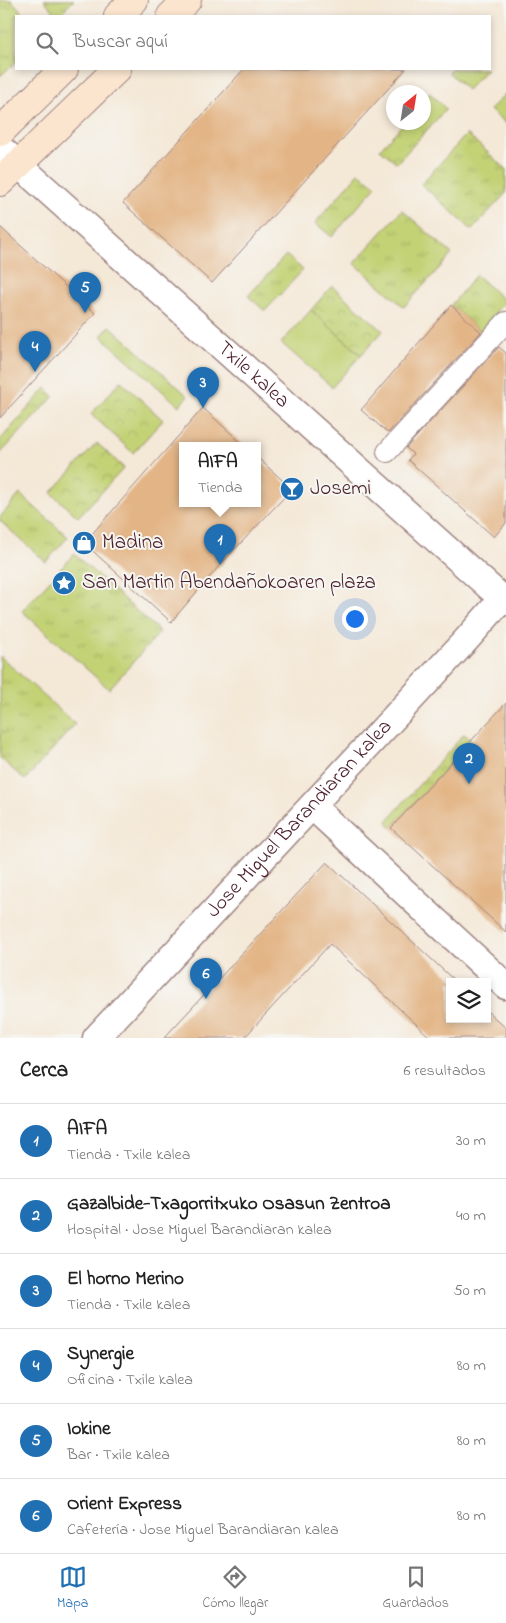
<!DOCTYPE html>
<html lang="es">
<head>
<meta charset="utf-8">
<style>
	body { margin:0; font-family:"Indie Flower",sans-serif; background:#f2f2f2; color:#222 }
	.controls { position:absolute; right:15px; bottom:15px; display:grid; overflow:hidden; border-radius:0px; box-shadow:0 2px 8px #0003 }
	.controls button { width:45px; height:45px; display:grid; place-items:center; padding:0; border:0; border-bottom:1px solid #e0e0e0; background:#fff; color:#222; font:25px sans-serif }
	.compass { position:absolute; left:386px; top:85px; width:45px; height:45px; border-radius:50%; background:#fff; box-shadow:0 2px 8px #0003; rotate:30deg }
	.you { position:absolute; left:354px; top:618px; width:18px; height:18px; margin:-12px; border:4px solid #fff; border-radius:50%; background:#1a73e8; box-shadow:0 0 0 8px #1a73e833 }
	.badge { display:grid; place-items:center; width:32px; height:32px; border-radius:50%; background:#1f6fb2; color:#fff; font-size:16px; font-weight:700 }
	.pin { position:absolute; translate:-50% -41px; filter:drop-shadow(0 1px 2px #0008) }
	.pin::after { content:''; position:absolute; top:26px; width:18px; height:15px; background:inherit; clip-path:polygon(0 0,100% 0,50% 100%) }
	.popup { position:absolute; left:179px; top:442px; width:82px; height:65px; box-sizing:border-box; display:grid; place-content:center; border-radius:0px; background:#fff; filter:drop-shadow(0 1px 4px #0005); font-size:16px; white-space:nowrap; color:#767676 }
	.popup b { font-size:19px; color:#222 }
	.popup::after { content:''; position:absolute; left:50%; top:100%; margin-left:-10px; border:10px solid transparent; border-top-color:#fff }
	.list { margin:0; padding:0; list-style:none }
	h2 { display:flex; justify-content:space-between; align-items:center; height:65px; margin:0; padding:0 20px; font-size:21px }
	h2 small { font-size:16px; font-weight:400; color:#767676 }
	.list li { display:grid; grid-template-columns:32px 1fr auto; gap:15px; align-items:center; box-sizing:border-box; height:75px; padding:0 20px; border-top:1px solid #e0e0e0 }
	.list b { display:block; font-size:19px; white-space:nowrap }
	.list p { margin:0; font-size:16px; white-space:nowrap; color:#767676 }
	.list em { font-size:16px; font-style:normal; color:#767676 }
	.icon { flex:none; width:28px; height:28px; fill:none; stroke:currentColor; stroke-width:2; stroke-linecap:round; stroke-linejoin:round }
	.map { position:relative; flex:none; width:506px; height:1038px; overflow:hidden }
	.search { position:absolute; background:#fff; box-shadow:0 2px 8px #0003; left:15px; right:15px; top:15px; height:55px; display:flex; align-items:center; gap:12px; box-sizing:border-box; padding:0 18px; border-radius:0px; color:#767676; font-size:19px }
	.sheet { height:515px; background:#fff }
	nav { display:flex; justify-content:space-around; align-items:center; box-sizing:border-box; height:70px; border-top:1px solid #e0e0e0; background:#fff; font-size:14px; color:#767676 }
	nav a { display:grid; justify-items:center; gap:2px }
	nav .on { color:#1f6fb2 }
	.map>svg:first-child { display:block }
</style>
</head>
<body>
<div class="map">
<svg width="506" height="1038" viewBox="0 0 506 1038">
	<defs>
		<pattern id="grass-tufts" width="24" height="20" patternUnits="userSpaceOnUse" patternTransform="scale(1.25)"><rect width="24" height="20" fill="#c2d275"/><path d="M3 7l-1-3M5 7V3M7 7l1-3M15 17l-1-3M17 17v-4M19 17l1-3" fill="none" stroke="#a8b465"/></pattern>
		<pattern id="park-crowns" width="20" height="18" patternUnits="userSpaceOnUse" patternTransform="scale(1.25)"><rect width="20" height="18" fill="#c2d275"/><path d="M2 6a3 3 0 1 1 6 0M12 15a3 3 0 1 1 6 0" fill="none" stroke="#a8b465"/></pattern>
	</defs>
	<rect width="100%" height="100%" fill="#f6f6f2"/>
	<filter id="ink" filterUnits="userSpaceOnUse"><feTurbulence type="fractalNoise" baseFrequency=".02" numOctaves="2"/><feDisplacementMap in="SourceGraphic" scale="10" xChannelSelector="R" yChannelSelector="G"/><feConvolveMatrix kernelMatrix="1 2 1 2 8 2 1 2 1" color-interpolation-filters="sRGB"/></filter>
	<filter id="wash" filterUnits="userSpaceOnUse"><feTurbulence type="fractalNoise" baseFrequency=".0096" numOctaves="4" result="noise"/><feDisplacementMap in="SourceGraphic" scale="20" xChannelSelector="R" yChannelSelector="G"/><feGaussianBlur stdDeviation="1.12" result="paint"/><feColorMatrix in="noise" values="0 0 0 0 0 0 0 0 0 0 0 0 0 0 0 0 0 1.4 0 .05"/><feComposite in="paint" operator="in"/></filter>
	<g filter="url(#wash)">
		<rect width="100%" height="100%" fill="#f4e8d7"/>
		<g fill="url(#grass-tufts)" stroke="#867850">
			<path d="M0,0H11L26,16H16V62L0,76Z"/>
			<path d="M44,0H74L58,16Z"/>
			<path d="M452,69H487L467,90L449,73Z"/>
			<path d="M430,93L446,109L397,163L380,149L404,123L424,122V100Z"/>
			<path d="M506,93V124L490,110Z"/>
			<path d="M467,134L506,169V193L472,230L421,184Z"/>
			<path d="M359,173L376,186L332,237L315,223Z"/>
			<path d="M402,210L452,254L404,307L354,263Z"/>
			<path d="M286,255L303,270L265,311L248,296Z"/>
			<path d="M476,275L505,301L480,331L451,305Z"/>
			<path d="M46,388L54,396L0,454V440Z"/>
			<path d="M20,494L68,537L46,562L0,521V517Z"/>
			<path d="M74,554L160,632L109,689L22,611Z"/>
			<path d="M0,656L75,724L25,780L0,758Z"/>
			<path d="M464,734L472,740L391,828L387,821Z"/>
		</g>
		<g fill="url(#park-crowns)" stroke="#867850">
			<path d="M332,286L383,331L361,355L311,310Z"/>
			<path d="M121,381L163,420L133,453L91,414Z"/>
			<path d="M97,443L124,468L78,517L51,493Z"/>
		</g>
		<g fill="#c2d275" stroke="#867850">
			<path d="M311,310L361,355L332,387L281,343Z"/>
			<path d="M110,326L188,396L179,406L101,336Z"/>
		</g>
		<g id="blocks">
			<g fill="#e3b586">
				<path d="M244,69H406L212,283L123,203Z"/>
				<path d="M0,227L95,313L0,418Z"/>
				<path d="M451,305L481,332L388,433L361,410Z"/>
				<path d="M499,347L506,353V523L494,537L408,460L413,454L406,448Z"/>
				<path d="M203,408L245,446H182V504H258V458L292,489L220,565L171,622L84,543Z"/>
				<path d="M506,703V932L391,828Z"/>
				<path d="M327,862L456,982H450V1019H487V1011L506,1028V1038H431L330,944L244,1038H164Z"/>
			</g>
		</g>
	</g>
	<g filter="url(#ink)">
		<use href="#blocks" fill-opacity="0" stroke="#9f8481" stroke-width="1"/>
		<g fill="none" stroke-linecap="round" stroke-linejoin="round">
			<g stroke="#9f8481" stroke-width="22">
				<path id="pedestrian" d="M387,452L506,322"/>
			</g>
			<g stroke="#9f8481" stroke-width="29">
				<g id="minor">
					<path id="s1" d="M0,148L506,602"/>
					<path d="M312,806L506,986"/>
					<path id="s2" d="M96,1038L467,639L502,599"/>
				</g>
			</g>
			<g stroke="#9f8481" stroke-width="30">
				<g id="secondary">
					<path d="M118,16L134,0"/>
					<path d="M171,16L187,0"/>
					<path d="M0,132L64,69"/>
					<path d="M0,182L117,69"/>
				</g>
			</g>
			<use href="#pedestrian" stroke="#fff" stroke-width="20"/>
			<use href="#minor" stroke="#fff" stroke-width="26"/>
			<use href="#secondary" stroke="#fbe5cf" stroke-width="28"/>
		</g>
	</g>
	<defs>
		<g id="bar-disc" transform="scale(1.25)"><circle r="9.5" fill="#1f6fb2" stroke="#f6f6f2"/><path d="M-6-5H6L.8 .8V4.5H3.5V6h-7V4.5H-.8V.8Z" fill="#fff"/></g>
		<g id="shop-disc" transform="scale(1.25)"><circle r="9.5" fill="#1f6fb2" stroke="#f6f6f2"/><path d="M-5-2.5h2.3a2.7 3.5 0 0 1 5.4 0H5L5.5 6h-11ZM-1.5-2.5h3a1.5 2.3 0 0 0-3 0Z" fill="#fff"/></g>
		<g id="sight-disc" transform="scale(1.25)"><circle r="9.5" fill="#1f6fb2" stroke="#f6f6f2"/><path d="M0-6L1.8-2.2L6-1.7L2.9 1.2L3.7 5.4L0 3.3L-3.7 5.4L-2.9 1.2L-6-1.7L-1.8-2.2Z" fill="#fff"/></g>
	</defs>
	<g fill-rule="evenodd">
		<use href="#bar-disc" x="292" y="489"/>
		<use href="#shop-disc" x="84" y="543"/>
		<use href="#sight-disc" x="64" y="583"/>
	</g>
	<g text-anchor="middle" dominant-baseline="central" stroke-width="4" stroke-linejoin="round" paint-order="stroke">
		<g font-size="21" fill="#4a1f2b" stroke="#f6f6f2">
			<text stroke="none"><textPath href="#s1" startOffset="340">Txile kalea</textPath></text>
			<text stroke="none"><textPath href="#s2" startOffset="299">Jose Miguel Barandiaran kalea</textPath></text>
		</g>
		<g font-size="21" fill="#4a1f2b" stroke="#f6f6f2" text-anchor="start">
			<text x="310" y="489">Josemi</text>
			<text x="102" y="543">Madina</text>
			<text x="82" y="583">San Martin Abendañokoaren plaza</text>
		</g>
	</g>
</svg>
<div class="controls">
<button><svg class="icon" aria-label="layers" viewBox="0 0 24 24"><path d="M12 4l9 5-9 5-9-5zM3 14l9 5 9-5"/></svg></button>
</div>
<svg class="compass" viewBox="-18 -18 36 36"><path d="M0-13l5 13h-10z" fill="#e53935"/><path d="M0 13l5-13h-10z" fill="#767676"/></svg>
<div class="you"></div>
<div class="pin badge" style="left:220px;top:565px">1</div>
<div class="popup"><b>AIFA</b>Tienda</div>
<div class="pin badge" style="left:469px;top:784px">2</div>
<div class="pin badge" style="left:203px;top:408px">3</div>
<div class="pin badge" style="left:35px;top:372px">4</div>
<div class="pin badge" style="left:85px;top:313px">5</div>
<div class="pin badge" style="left:206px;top:999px">6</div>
<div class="search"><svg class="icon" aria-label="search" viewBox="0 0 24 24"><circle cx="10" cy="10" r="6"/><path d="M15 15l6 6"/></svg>Buscar aquí</div>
</div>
<section class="sheet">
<h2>Cerca<small>6 resultados</small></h2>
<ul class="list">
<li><span class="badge">1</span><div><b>AIFA</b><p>Tienda · Txile kalea</p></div><em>30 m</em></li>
<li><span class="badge">2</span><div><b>Gazalbide-Txagorritxuko Osasun Zentroa</b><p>Hospital · Jose Miguel Barandiaran kalea</p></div><em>40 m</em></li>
<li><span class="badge">3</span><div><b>El horno Merino</b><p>Tienda · Txile kalea</p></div><em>50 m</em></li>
<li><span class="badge">4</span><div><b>Synergie</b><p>Oficina · Txile kalea</p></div><em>80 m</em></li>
<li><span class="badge">5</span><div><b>Iokine</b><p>Bar · Txile kalea</p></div><em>80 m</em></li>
<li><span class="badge">6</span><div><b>Orient Express</b><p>Cafetería · Jose Miguel Barandiaran kalea</p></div><em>80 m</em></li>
</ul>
</section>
<nav>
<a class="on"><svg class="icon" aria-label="map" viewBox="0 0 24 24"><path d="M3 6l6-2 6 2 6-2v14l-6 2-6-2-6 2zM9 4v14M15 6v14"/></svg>Mapa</a>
<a><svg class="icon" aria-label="directions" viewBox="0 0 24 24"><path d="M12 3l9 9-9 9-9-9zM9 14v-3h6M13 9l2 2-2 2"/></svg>Cómo llegar</a>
<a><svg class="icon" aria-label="saved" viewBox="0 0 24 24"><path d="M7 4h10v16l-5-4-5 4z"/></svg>Guardados</a>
</nav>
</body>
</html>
